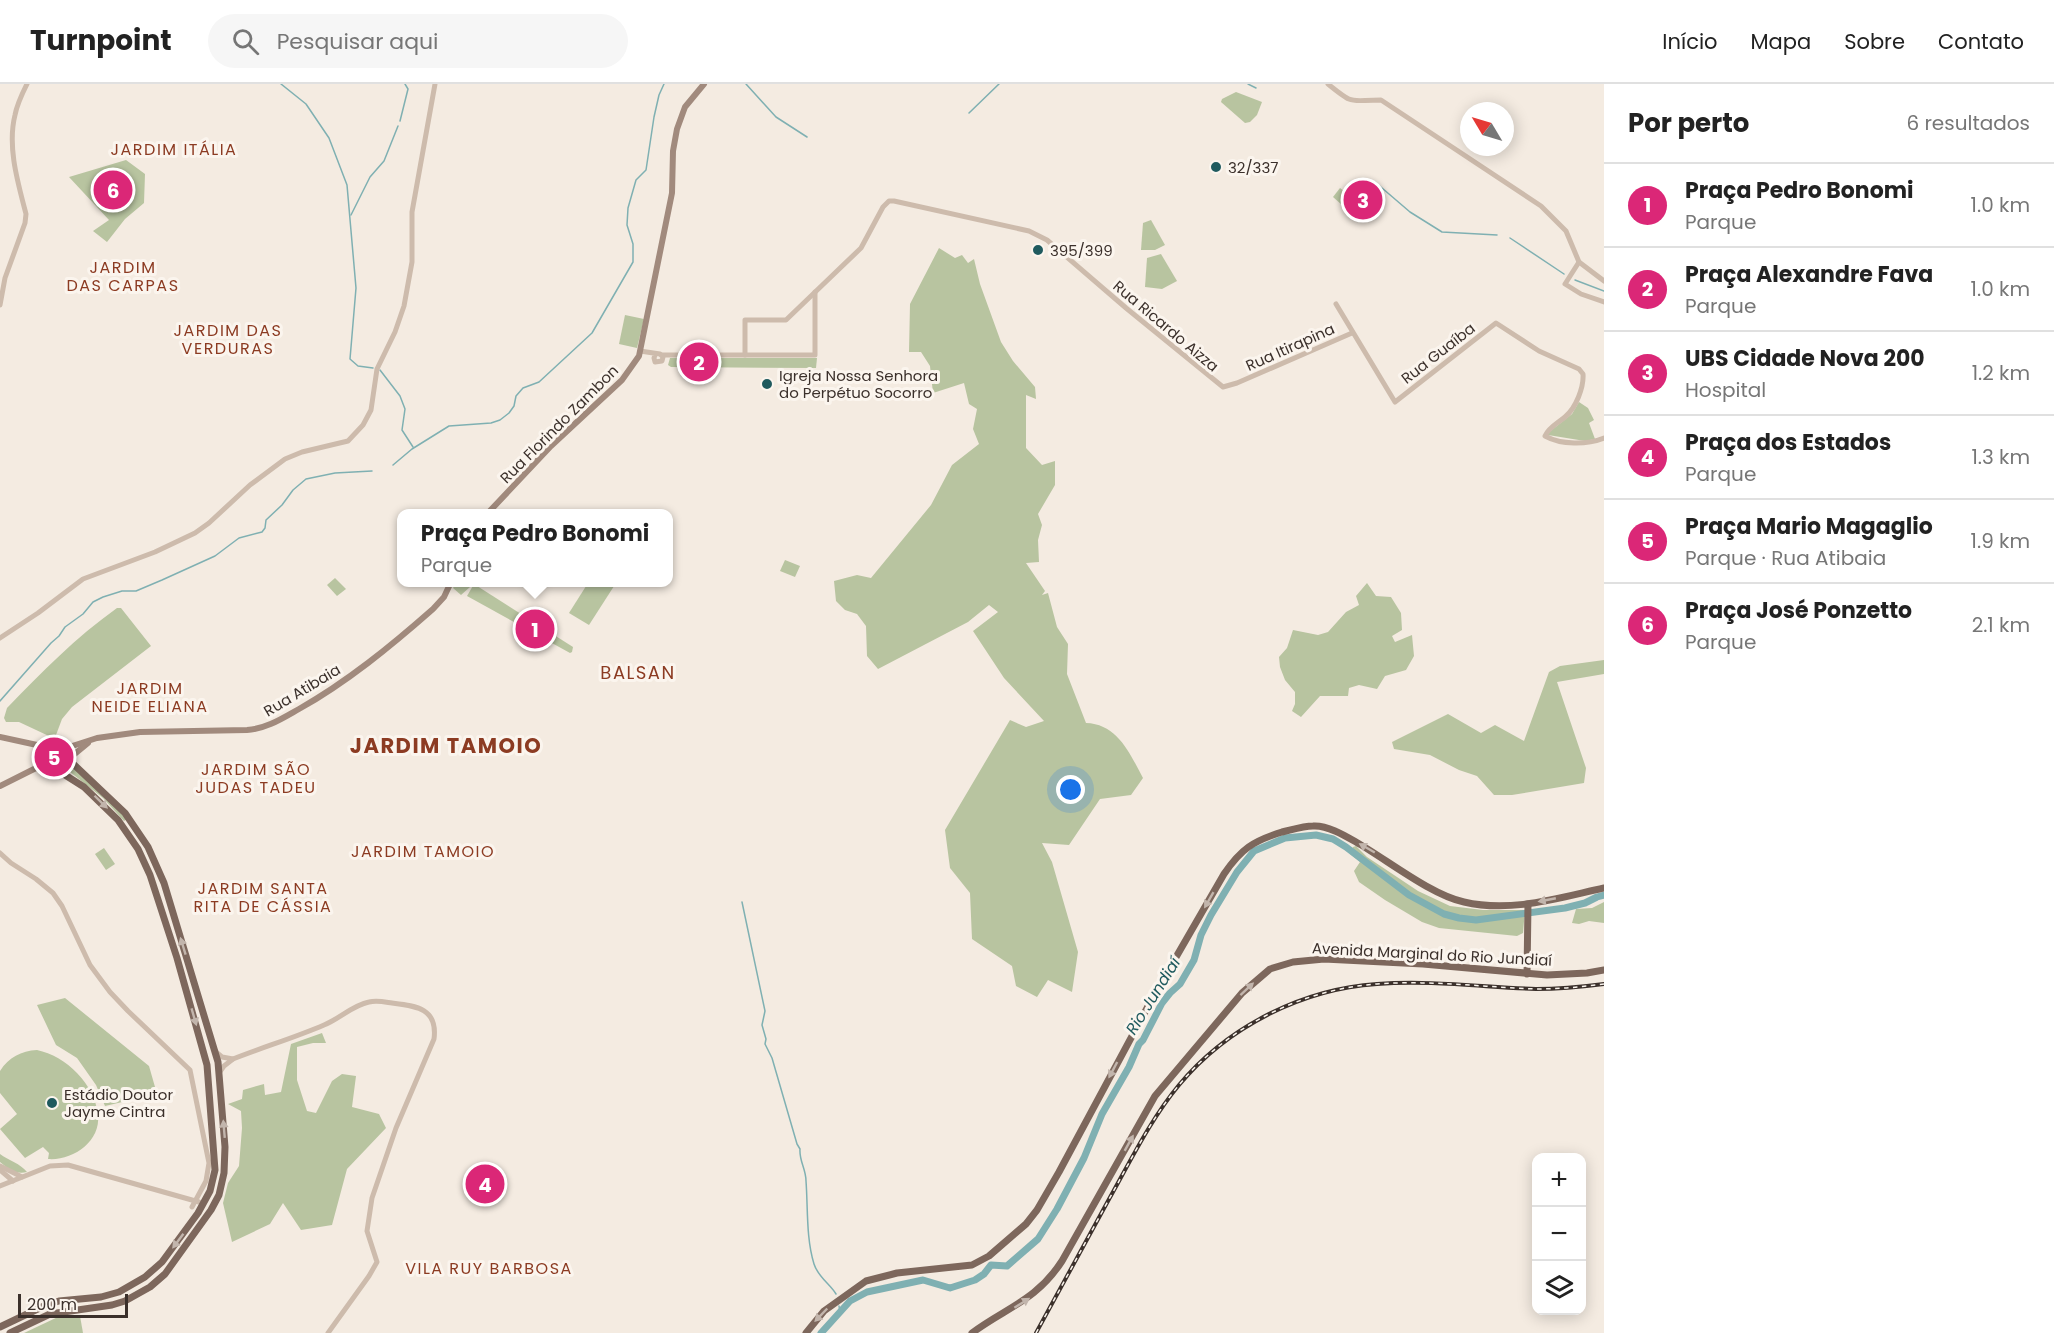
<!DOCTYPE html>
<html lang="pt">
<head>
<meta charset="utf-8">
<style>
	body { margin:0; font-family:Poppins,sans-serif; background:#f6f6f6; color:#222 }
	.controls { position:absolute; right:18px; bottom:18px; display:grid; overflow:hidden; border-radius:12px; box-shadow:0 3px 15px #0003 }
	.controls button { width:54px; height:54px; display:grid; place-items:center; padding:0; border:0; border-bottom:2px solid #e0e0e0; background:#fff; color:#222; font:30px sans-serif }
	.compass { position:absolute; left:1460px; top:18px; width:54px; height:54px; border-radius:50%; background:#fff; box-shadow:0 3px 15px #0003; rotate:308deg }
	.scale { position:absolute; left:18px; bottom:15px; width:110px; box-sizing:border-box; padding-left:6px; border:3px solid #3b302b; border-top:0; font-size:16px; line-height:21px; white-space:nowrap; color:#3b302b; -webkit-text-stroke:4px #fbf5ee; paint-order:stroke }
	.you { position:absolute; left:1071px; top:706px; width:21px; height:21px; margin:-15px; border:4px solid #fff; border-radius:50%; background:#1a73e8; box-shadow:0 0 0 9px #1a73e833 }
	.badge { display:grid; place-items:center; width:39px; height:39px; border-radius:50%; background:#db2777; color:#fff; font-size:20px; font-weight:700 }
	.pin { position:absolute; translate:-50% -50%; border:3px solid #fff; box-shadow:0 2px 6px #0006 }
	.popup { position:absolute; left:397px; top:425px; width:276px; height:78px; box-sizing:border-box; display:grid; place-content:center; border-radius:12px; background:#fff; filter:drop-shadow(0 2px 4px #0005); font-size:20px; white-space:nowrap; color:#767676 }
	.popup b { font-size:22px; color:#222 }
	.popup::after { content:''; position:absolute; left:50%; top:100%; margin-left:-12px; border:12px solid transparent; border-top-color:#fff }
	.list { margin:0; padding:0; list-style:none }
	h2 { display:flex; justify-content:space-between; align-items:center; height:78px; margin:0; padding:0 24px; font-size:26px }
	h2 small { font-size:20px; font-weight:400; color:#767676 }
	.list li { display:grid; grid-template-columns:39px 1fr auto; gap:18px; align-items:center; box-sizing:border-box; height:84px; padding:0 24px; border-top:2px solid #e0e0e0 }
	.list b { display:block; font-size:22px; white-space:nowrap }
	.list p { margin:0; font-size:20px; white-space:nowrap; color:#767676 }
	.list em { font-size:20px; font-style:normal; color:#767676 }
	.icon { flex:none; width:33px; height:33px; fill:none; stroke:currentColor; stroke-width:2; stroke-linecap:round; stroke-linejoin:round }
	.map { position:relative; flex:none; width:1604px; height:1249px; overflow:hidden }
	header { display:flex; align-items:center; gap:36px; box-sizing:border-box; height:84px; padding:0 30px; background:#fff; border-bottom:2px solid #e0e0e0 }
	header strong { font-size:28px }
	nav { display:flex; gap:33px; margin-inline-start:auto; font-size:21px }
	.search { width:420px; height:54px; background:#f6f6f6; display:flex; align-items:center; gap:15px; box-sizing:border-box; padding:0 21px; border-radius:33px; color:#767676; font-size:22px }
	main { display:flex }
	aside { flex:1; background:#fff }
	.map>svg:first-child { display:block }
</style>
</head>
<body>
<header>
<strong>Turnpoint</strong>
<div class="search"><svg class="icon" aria-label="search" viewBox="0 0 24 24"><circle cx="10" cy="10" r="6"/><path d="M15 15l6 6"/></svg>Pesquisar aqui</div>
<nav><a>Início</a><a>Mapa</a><a>Sobre</a><a>Contato</a></nav>
</header>
<main>
<div class="map">
<svg width="1604" height="1249" viewBox="0 0 1604 1249">
	<rect width="100%" height="100%" fill="#f4ebe1"/>
	<g fill="#b8c4a0">
		<path d="M1236,8L1262,18L1257,31L1250,38L1245,39L1221,18L1222,15Z"/>
		<path d="M126,76L145,90L144,119L125,135L107,158L93,147L109,136L69,93Z"/>
		<path d="M1340,104L1350,112L1342,121L1333,113Z"/>
		<path d="M1151,136L1165,161L1155,166H1141L1143,139Z"/>
		<path d="M939,164L955,174L962,171L968,179L974,175L980,200L1001,258L1013,277L1035,303L1036,315L1026,311V364L1042,381L1055,377V401L1038,430L1042,441L1038,456L1039,478L1026,479L1045,507L1042,511L1048,509L1057,543L1068,560L1067,590L1086,639C1118,640 1130,670 1143,694L1131,711L1100,715L1069,761L1042,759L1052,778L1078,868L1072,908L1048,896L1037,913L1016,902L1012,882L972,855L970,809L950,784L945,746L1010,636L1026,643L1044,637L1004,594L973,547L998,528L989,521L968,538L878,585L867,572L866,542L857,530L845,526L836,517L834,497L857,491L871,494L931,421L952,381L979,360L973,345L977,325L969,320L964,299L933,309L930,282L921,268H909L910,220Z"/>
		<path d="M1161,170L1177,197L1162,205L1145,203L1147,174Z"/>
		<path d="M625,231L644,235L637,264L619,260Z"/>
		<path d="M670,274H817L816,284L671,283L668,281Z"/>
		<path d="M1579,318L1588,324L1594,336L1589,339L1595,355L1585,357L1548,351V349L1572,330Z"/>
		<path d="M785,476L800,482L795,493L780,487Z"/>
		<path d="M335,494L346,505L337,512L327,501Z"/>
		<path d="M456,499H469L470,503L461,511L453,504Z"/>
		<path d="M588,499H616L589,541L569,529Z"/>
		<path d="M1367,499L1376,512L1391,513L1401,529L1402,546L1392,552L1395,558L1412,551L1414,572L1406,586L1385,592L1377,605L1359,601L1349,604L1348,612H1320L1301,633L1292,627L1295,620V608L1285,596L1280,583L1279,573L1287,564L1293,546L1318,551L1328,548L1346,528L1359,521L1356,512Z"/>
		<path d="M474,500L573,563L572,568L570,569L467,512Z"/>
		<path d="M117,524H121L151,562L72,623L62,635L56,651L51,653L19,638H6L4,634L7,624C43,587 75,554 117,524Z"/>
		<path d="M1604,576V590L1557,598L1586,684L1584,699L1512,711H1494L1477,692L1459,686L1430,671L1394,665L1392,658L1448,630L1481,649L1495,641L1524,657L1549,588L1560,582Z"/>
		<path d="M42,665L63,667L65,672L61,680H50L43,677Z"/>
		<path d="M67,679L99,705L127,735L124,737L103,714L65,684Z"/>
		<path d="M1356,762L1367,773L1418,807L1450,822L1483,826H1525L1523,849L1517,852L1439,844L1422,838L1385,816L1359,798L1354,787L1360,778L1350,770L1353,763Z"/>
		<path d="M104,764L115,780L106,786L95,770Z"/>
		<path d="M1604,818V839L1589,837L1579,840L1572,839L1576,825L1592,824Z"/>
		<path d="M65,914L149,982L157,1010L105,1022L96,1001L77,974L56,961L37,921Z"/>
		<path d="M322,949L326,959H313L297,963V996L307,1027L316,1029L332,997L342,990L356,992L352,1023L379,1030L386,1044L347,1085L332,1141L301,1146L283,1119L270,1140L232,1158L223,1119L228,1099L239,1082L242,1044L241,1027L228,1020L242,1015L243,1006L264,1000L265,1011L281,1008L291,960Z"/>
		<path d="M37,966C66,972 95,1000 98,1031C101,1058 72,1077 48,1075L49,1069L43,1063L25,1074L0,1045L17,1030L0,1009V987C9,973 21,967 37,966Z"/>
		<path d="M0,1070C8,1076 21,1080 27,1088C16,1091 8,1085 0,1078Z"/>
		<path d="M60,1232H80L83,1249H24Z"/>
	</g>
	<g fill="none" stroke-linecap="round" stroke-linejoin="round">
		<g stroke="#7fb0b2" stroke-width="1.5">
			<path d="M281,0L306,20L329,54L347,101L356,204L350,275L358,282L373,284"/>
			<path d="M746,0L776,33L807,53"/>
			<path d="M1248,0L1256,4"/>
			<path d="M969,29L999,0"/>
			<path d="M400,37L408,5L405,0"/>
			<path d="M1375,98L1410,128L1442,148L1497,151"/>
			<path d="M351,131L370,93L384,77L398,42"/>
			<path d="M1510,154L1564,190"/>
			<path d="M1575,196L1604,207"/>
			<path d="M380,286L400,312L405,325L402,346L413,363"/>
			<path d="M393,381L412,365L449,342L491,339L500,336L509,329L514,322L516,312L523,304L539,298L592,249L633,178V160L627,141L628,124L636,96L646,86L654,33L659,11L664,0"/>
			<path d="M0,617L51,559L59,552L65,543L83,530L93,518L103,513L122,507H136L162,496L215,472L239,454L262,448L265,444L266,436L282,421L293,406L306,395L335,389L372,387"/>
			<path d="M742,818L765,927L762,941L766,955L765,960L772,974L797,1060L800,1065C799,1077 806,1085 806,1097C808,1124 806,1154 814,1180C818,1193 830,1200 836,1210"/>
			<path d="M839,1222L840,1228"/>
		</g>
		<path stroke="#7fb0b2" stroke-width="7" d="M821,1249L850,1217L867,1208L923,1196L950,1204L975,1196L984,1190L991,1181L1007,1182L1038,1155L1057,1125L1084,1074L1102,1030L1129,983L1139,960L1143,956L1162,919L1170,909L1180,900L1194,876L1201,851L1211,831L1237,788L1254,767L1285,754L1316,751L1333,755L1346,763L1409,811L1444,830L1459,834L1476,836L1565,824L1585,819L1597,813L1604,811"/>
		<g stroke="#cdbbac" stroke-width="5">
			<path d="M1328,0C1355,22 1349,16 1381,16L1541,122L1566,147L1579,178L1604,197"/>
			<path d="M1579,178L1565,200L1581,210L1604,218"/>
			<path d="M1336,220L1395,318L1496,239L1539,267L1579,285L1583,290C1584,303 1576,324 1565,333C1558,339 1549,343 1545,352C1561,361 1587,361 1604,354"/>
			<path d="M0,221L5,194L25,139L26,130C18,99 7,63 15,31C17,20 22,10 27,0"/>
			<path d="M640,267L660,270L663,273L662,277L655,278L654,274L655,271"/>
			<path d="M662,271H815V208"/>
			<path d="M745,271V236H786L861,164L883,123L889,117H894L1029,147L1047,156L1126,224L1223,303L1237,299L1352,249"/>
			<path d="M0,554L38,529L83,495L155,468L195,449L209,439L250,401L285,375L302,368L348,357L363,341L371,326L377,285L395,248L404,222L412,178V128L435,0"/>
			<path d="M0,769L11,779L36,795L53,809L62,822L90,881L110,908L128,927L190,986L209,1079L206,1097L192,1123"/>
			<path d="M216,968L222,973L233,975"/>
			<path d="M219,989L224,982L233,975C263,963 294,954 324,941C339,935 353,921 369,918C377,916 385,918 392,919C416,922 438,924 434,955L396,1044L372,1114L367,1147L377,1178L369,1192L328,1249"/>
			<path d="M0,1082L22,1093"/>
			<path d="M0,1086L13,1097"/>
			<path d="M0,1102L50,1082L68,1081L199,1118"/>
		</g>
		<g stroke="#a18a7d" stroke-width="6">
			<path d="M487,430L551,362L622,296L639,272L672,109L673,67L677,45L685,23L704,0"/>
			<path d="M0,653L37,661L66,664L97,654L140,648L247,646C266,645 283,634 299,625C347,598 391,562 433,525L444,513L451,498"/>
			<path d="M0,702L40,682H60L88,659"/>
		</g>
		<g stroke="#7d675c" stroke-width="7">
			<path d="M1527,890L1528,820"/>
			<path d="M0,1243L46,1221L59,1217L101,1213L119,1208L145,1193L162,1178L198,1129L210,1107L215,1086L207,981L177,874L150,791L138,765L118,736L84,703L54,684"/>
			<path d="M10,1249L50,1230L112,1221L125,1217L150,1203L165,1190L211,1126L219,1111L224,1089L225,1063L218,978L164,799L148,763L125,729L68,675"/>
			<path d="M806,1249L824,1227L866,1197L897,1189L972,1181L989,1172L1026,1140L1037,1126L1059,1088L1153,913L1224,790C1241,765 1253,757 1282,748C1291,746 1303,742 1313,742C1327,741 1344,751 1356,758C1386,775 1431,811 1464,818C1511,829 1558,814 1604,804"/>
			<path d="M972,1249C1007,1223 1036,1217 1062,1177L1155,1012L1242,909L1270,885L1293,878L1324,875L1423,880L1547,891L1587,889L1604,886"/>
		</g>
		<g stroke="#3b302b" stroke-width="4">
			<path id="rail" d="M1036,1249C1060,1205 1084,1161 1108,1117C1130,1078 1150,1036 1179,1001C1227,943 1302,905 1377,900C1430,896 1483,903 1536,905C1559,905 1581,903 1604,900"/>
		</g>
		<use href="#rail" stroke="#fbf5ee" stroke-width="1.5" stroke-dasharray="4.5" stroke-linecap="butt"/>
	</g>
	<defs><path id="oneway-solid" d="M-6-.8H1V-3.2L6.5 0L1 3.2V.8H-6Z" transform="scale(1.5)"/></defs>
	<g fill="#c2b5ac">
		<use href="#oneway-solid" transform="translate(101 718) rotate(44)"/>
		<use href="#oneway-solid" transform="translate(1367 764) rotate(-150)"/>
		<use href="#oneway-solid" transform="translate(1209 816) rotate(120)"/>
		<use href="#oneway-solid" transform="translate(1547 816) rotate(169)"/>
		<use href="#oneway-solid" transform="translate(183 862) rotate(-107)"/>
		<use href="#oneway-solid" transform="translate(1247 905) rotate(-43)"/>
		<use href="#oneway-solid" transform="translate(194 933) rotate(74)"/>
		<use href="#oneway-solid" transform="translate(1113 986) rotate(118)"/>
		<use href="#oneway-solid" transform="translate(224 1045) rotate(-95)"/>
		<use href="#oneway-solid" transform="translate(1129 1059) rotate(-61)"/>
		<use href="#oneway-solid" transform="translate(178 1157) rotate(127)"/>
		<use href="#oneway-solid" transform="translate(1022 1219) rotate(-32)"/>
		<use href="#oneway-solid" transform="translate(821 1231) rotate(134)"/>
	</g>
	<g fill="#1f5a5e" stroke="#fbf5ee" stroke-width="2">
		<circle cx="1216" cy="83" r="6"/>
		<circle cx="1038" cy="166" r="6"/>
		<circle cx="767" cy="300" r="6"/>
		<circle cx="52" cy="1019" r="6"/>
	</g>
	<g text-anchor="middle" dominant-baseline="central" stroke-width="6" stroke-linejoin="round" paint-order="stroke">
		<g font-size="15" fill="#3b302b" stroke="#fbf5ee" text-anchor="start">
			<text x="1228" y="83">32/337</text>
			<text x="1050" y="166">395/399</text>
			<text x="779" y="291">Igreja Nossa Senhora<tspan x="779" dy="17">do Perpétuo Socorro</tspan></text>
			<text x="64" y="1010">Estádio Doutor<tspan x="64" dy="17">Jayme Cintra</tspan></text>
		</g>
		<g font-size="15" fill="#3b302b" stroke="#fbf5ee">
			<text transform="translate(1166 242) rotate(40)">Rua Ricardo Aizza</text>
			<text transform="translate(1290 263) rotate(-24)">Rua Itirapina</text>
			<text transform="translate(1438 269) rotate(-38)">Rua Guaíba</text>
			<text transform="translate(559 340) rotate(-45)">Rua Florindo Zambon</text>
			<text transform="translate(302 606) rotate(-31)">Rua Atibaia</text>
			<text transform="translate(1432 870) rotate(3)">Avenida Marginal do Rio Jundiaí</text>
		</g>
		<g font-size="16" letter-spacing="1.5" fill="#8c3b22" stroke="#fbf5ee">
			<text x="174" y="65">JARDIM ITÁLIA</text>
			<text x="123" y="183">JARDIM<tspan x="123" dy="18">DAS CARPAS</tspan></text>
			<text x="228" y="246">JARDIM DAS<tspan x="228" dy="18">VERDURAS</tspan></text>
			<text x="150" y="604">JARDIM<tspan x="150" dy="18">NEIDE ELIANA</tspan></text>
			<text x="256" y="685">JARDIM SÃO<tspan x="256" dy="18">JUDAS TADEU</tspan></text>
			<text x="423" y="767">JARDIM TAMOIO</text>
			<text x="263" y="804">JARDIM SANTA<tspan x="263" dy="18">RITA DE CÁSSIA</tspan></text>
			<text x="489" y="1184">VILA RUY BARBOSA</text>
		</g>
		<g font-size="16" font-style="italic" fill="#1f5a5e" stroke="#fbf5ee">
			<text transform="translate(1153 912) rotate(-58)">Rio Jundiaí</text>
		</g>
		<g font-size="18" letter-spacing="1.5" fill="#8c3b22" stroke="#fbf5ee">
			<text x="638" y="588">BALSAN</text>
		</g>
		<g font-size="21" font-weight="bold" letter-spacing="1.5" fill="#8c3b22" stroke="#fbf5ee">
			<text x="446" y="661">JARDIM TAMOIO</text>
		</g>
	</g>
</svg>
<div class="controls">
<button>+</button>
<button>−</button>
<button><svg class="icon" aria-label="layers" viewBox="0 0 24 24"><path d="M12 4l9 5-9 5-9-5zM3 14l9 5 9-5"/></svg></button>
</div>
<svg class="compass" viewBox="-18 -18 36 36"><path d="M0-13l5 13h-10z" fill="#e53935"/><path d="M0 13l5-13h-10z" fill="#767676"/></svg>
<div class="scale">200 m</div>
<div class="you"></div>
<div class="pin badge" style="left:535px;top:545px">1</div>
<div class="popup"><b>Praça Pedro Bonomi</b>Parque</div>
<div class="pin badge" style="left:699px;top:278px">2</div>
<div class="pin badge" style="left:1363px;top:116px">3</div>
<div class="pin badge" style="left:485px;top:1100px">4</div>
<div class="pin badge" style="left:54px;top:673px">5</div>
<div class="pin badge" style="left:113px;top:106px">6</div>
</div>
<aside>
<h2>Por perto<small>6 resultados</small></h2>
<ul class="list">
<li><span class="badge">1</span><div><b>Praça Pedro Bonomi</b><p>Parque</p></div><em>1.0 km</em></li>
<li><span class="badge">2</span><div><b>Praça Alexandre Fava</b><p>Parque</p></div><em>1.0 km</em></li>
<li><span class="badge">3</span><div><b>UBS Cidade Nova 200</b><p>Hospital</p></div><em>1.2 km</em></li>
<li><span class="badge">4</span><div><b>Praça dos Estados</b><p>Parque</p></div><em>1.3 km</em></li>
<li><span class="badge">5</span><div><b>Praça Mario Magaglio</b><p>Parque · Rua Atibaia</p></div><em>1.9 km</em></li>
<li><span class="badge">6</span><div><b>Praça José Ponzetto</b><p>Parque</p></div><em>2.1 km</em></li>
</ul>
</aside>
</main>
</body>
</html>
